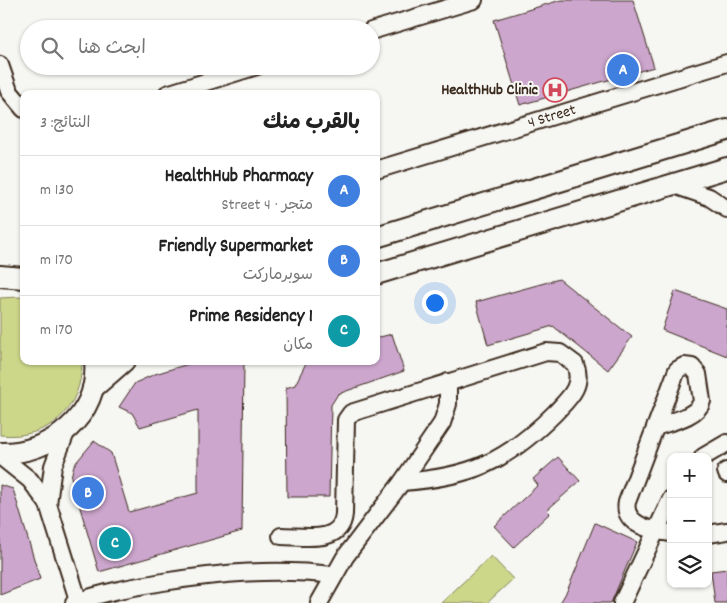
<!DOCTYPE html>
<html lang="ar">
<head>
<meta charset="utf-8">
<style>
	body { margin:0; font-family:Dekko,"Playpen Sans Arabic",sans-serif; background:#f2f2f2; color:#222; direction:rtl }
	.controls { position:absolute; right:15px; bottom:15px; display:grid; overflow:hidden; border-radius:10px; box-shadow:0 1px 4px #0004 }
	.controls button { width:45px; height:45px; display:grid; place-items:center; padding:0; border:0; border-bottom:1px solid #e0e0e0; background:#fff; color:#222; font:25px sans-serif }
	.you { position:absolute; left:434px; top:302px; width:18px; height:18px; margin:-12px; border:4px solid #fff; border-radius:50%; background:#1a73e8; box-shadow:0 0 0 8px #1a73e833 }
	.badge { display:grid; place-items:center; width:32px; height:32px; border-radius:50%; background:#d1495b; color:#fff; font-size:16px; font-weight:700 }
	.pin { position:absolute; translate:-50% -50%; border:2px solid #fff; box-shadow:0 1px 5px #0006 }
	.list { margin:0; padding:0; list-style:none }
	h2 { display:flex; justify-content:space-between; align-items:center; height:65px; margin:0; padding:0 20px; font-size:21px }
	h2 small { font-size:16px; font-weight:400; color:#767676 }
	.list li { display:grid; grid-template-columns:32px 1fr auto; gap:15px; align-items:center; box-sizing:border-box; height:70px; padding:0 20px; border-top:1px solid #e0e0e0 }
	.list b { display:block; font-size:19px; white-space:nowrap }
	.list p { margin:0; font-size:16px; white-space:nowrap; color:#767676 }
	.list em { font-size:16px; font-style:normal; color:#767676 }
	.icon { flex:none; width:28px; height:28px; fill:none; stroke:currentColor; stroke-width:2; stroke-linecap:round; stroke-linejoin:round }
	.map { position:relative; flex:none; width:727px; height:603px; overflow:hidden; direction:ltr }
	.search { position:absolute; background:#fff; box-shadow:0 1px 4px #0004; left:20px; top:20px; width:360px; height:55px; display:flex; align-items:center; gap:12px; box-sizing:border-box; padding:0 18px; border-radius:28px; color:#767676; font-size:19px }
	.panel { position:absolute; background:#fff; box-shadow:0 1px 4px #0004; left:20px; top:90px; width:360px; height:275px; border-radius:10px; direction:rtl }
	.map>svg:first-child { display:block }
</style>
</head>
<body>
<div class="map">
<svg width="727" height="603" viewBox="0 0 727 603">
	<rect width="100%" height="100%" fill="#f6f6f2"/>
	<filter id="ink" filterUnits="userSpaceOnUse"><feTurbulence type="fractalNoise" baseFrequency=".02" numOctaves="2"/><feDisplacementMap in="SourceGraphic" scale="10" xChannelSelector="R" yChannelSelector="G"/><feConvolveMatrix kernelMatrix="1 2 1 2 8 2 1 2 1" color-interpolation-filters="sRGB"/></filter>
	<g filter="url(#ink)">
		<g fill="#ccd78a" stroke="#848054">
			<path d="M19,297L24,298V361H82C82,410 48,440 0,435V298Z"/>
			<path d="M491,556L513,579L487,603H441Z"/>
		</g>
		<g fill="#cca6cd" stroke="#3b2a1e">
			<path d="M561,0H633L654,67L520,105L494,20Z"/>
			<path d="M559,279L632,337L608,370L553,326L488,345L476,302Z"/>
			<path d="M675,291L727,309V356L662,330Z"/>
			<path d="M392,334L404,371L338,394L331,405L329,497H287L286,388L295,385L307,361H376V338Z"/>
			<path d="M198,361H244L242,531L99,572L71,477L74,465L94,441L111,453L129,512L198,493V410L140,427L132,413L119,407L135,383L155,374Z"/>
			<path d="M558,457L580,481L547,510L550,513L514,547L494,526L538,485L533,479Z"/>
			<path d="M0,485L13,489L40,579L0,595Z"/>
			<path d="M595,523L637,542L611,603H560L567,591Z"/>
			<path d="M727,569V603H715L711,571Z"/>
		</g>
		<g fill="none" stroke-linecap="round" stroke-linejoin="round">
			<g stroke="#3b2a1e" stroke-width="20">
				<g id="minor">
					<path d="M371,31L474,0"/>
					<path d="M0,65L9,91L24,109"/>
					<path d="M167,94L257,66"/>
					<path d="M376,170L727,63"/>
					<path d="M671,184L709,197L727,209"/>
					<path d="M655,427C669,422 698,417 702,401L698,374L692,367L684,366L677,370L627,502C622,525 653,531 671,533"/>
					<path d="M0,456L30,480L48,504L79,603"/>
					<path d="M703,457L727,443"/>
					<path d="M726,471L727,474"/>
					<path d="M48,504L53,466L67,430"/>
					<path d="M708,534L727,531"/>
					<path d="M281,536C304,536 341,545 344,514L346,420L351,413L546,352L560,353L575,364C584,386 569,398 555,413C506,462 471,477 402,482"/>
					<path d="M74,603C103,592 133,587 163,582C221,573 275,568 333,575"/>
					<path d="M319,603L345,557L402,482L442,423L448,404V382"/>
					<path d="M622,603L671,499"/>
				</g>
			</g>
			<g stroke="#3b2a1e" stroke-width="24">
				<g id="tertiary">
					<path d="M376,237L727,130"/>
					<path d="M376,274L727,168"/>
					<path d="M0,276L24,278"/>
					<path d="M93,388L124,361"/>
					<path d="M0,453C51,454 100,416 95,361"/>
				</g>
			</g>
			<use href="#minor" stroke="#f6f6f2" stroke-width="16"/>
			<use href="#tertiary" stroke="#f6f6f2" stroke-width="20"/>
		</g>
	</g>
	<defs>
		<g id="hospital-ring" transform="scale(1.25)"><circle r="9.5" fill="#f6f6f2" stroke="#d1495b" stroke-width="1.5"/><path d="M-5-5h3v3.5h4V-5h3V5h-3V1.5h-4V5h-3Z" fill="#d1495b"/></g>
	</defs>
	<g fill-rule="evenodd">
		<use href="#hospital-ring" x="555" y="90"/>
	</g>
	<g text-anchor="middle" dominant-baseline="central" stroke-width="4" stroke-linejoin="round" paint-order="stroke">
		<g font-size="16" font-weight="bold" fill="#3b2a1e" stroke="#f6f6f2" text-anchor="end">
			<text x="538" y="90">HealthHub Clinic</text>
		</g>
		<g font-size="16" fill="#3b2a1e" stroke="#f6f6f2">
			<text transform="translate(552 117) rotate(-17)">4 Street</text>
		</g>
	</g>
</svg>
<div class="controls">
<button>+</button>
<button>−</button>
<button><svg class="icon" aria-label="layers" viewBox="0 0 24 24"><path d="M12 4l9 5-9 5-9-5zM3 14l9 5 9-5"/></svg></button>
</div>
<div class="you"></div>
<div class="pin badge" style="left:623px;top:70px;background:#3f7fe0">A</div>
<div class="pin badge" style="left:88px;top:493px;background:#3f7fe0">B</div>
<div class="pin badge" style="left:115px;top:543px;background:#0f9aa8">C</div>
<div class="search"><svg class="icon" aria-label="search" viewBox="0 0 24 24"><circle cx="10" cy="10" r="6"/><path d="M15 15l6 6"/></svg>ابحث هنا</div>
<section class="panel">
<h2>بالقرب منك<small>النتائج: 3</small></h2>
<ul class="list">
<li><span class="badge" style="background:#3f7fe0">A</span><div><b>HealthHub Pharmacy</b><p>متجر · 4 Street</p></div><em>130 m</em></li>
<li><span class="badge" style="background:#3f7fe0">B</span><div><b>Friendly Supermarket</b><p>سوبرماركت</p></div><em>170 m</em></li>
<li><span class="badge" style="background:#0f9aa8">C</span><div><b>Prime Residency 1</b><p>مكان</p></div><em>170 m</em></li>
</ul>
</section>
</div>
</body>
</html>
